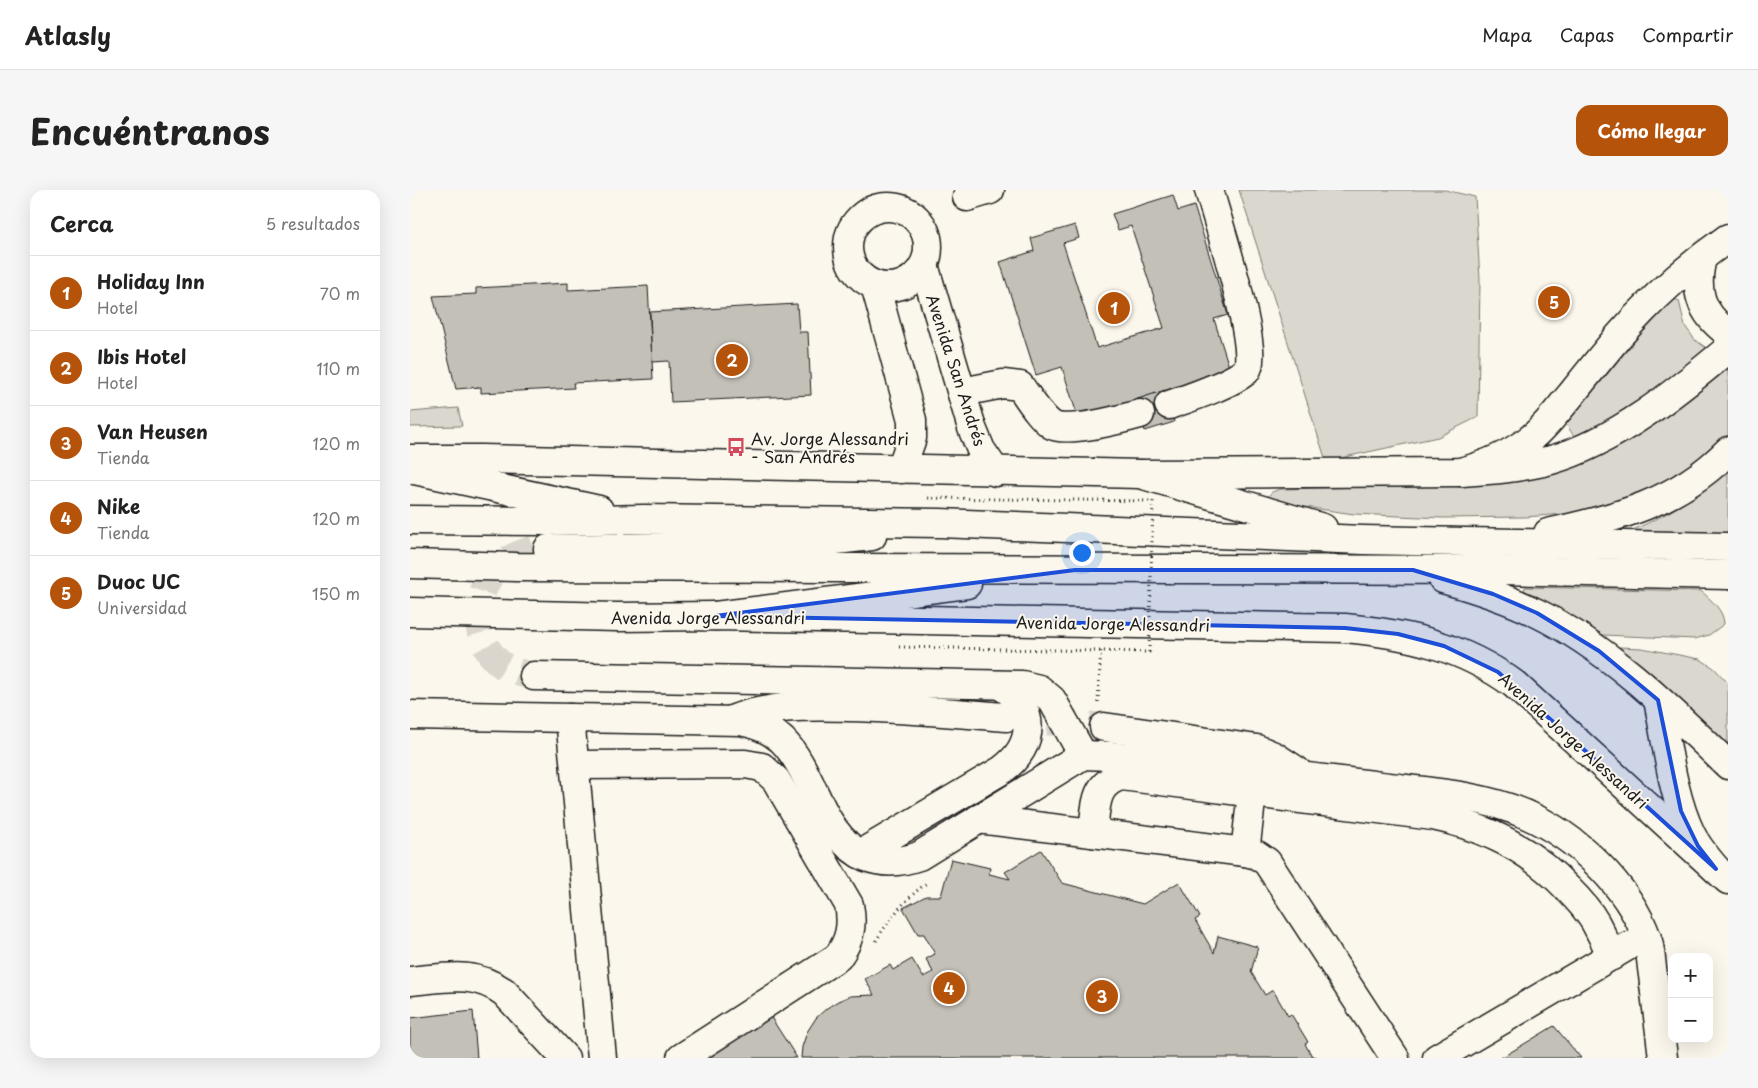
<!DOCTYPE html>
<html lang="es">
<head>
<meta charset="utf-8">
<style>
	body { margin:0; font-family:"Playpen Sans",sans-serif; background:#f6f6f6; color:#222 }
	.controls { position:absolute; right:15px; bottom:15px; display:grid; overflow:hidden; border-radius:10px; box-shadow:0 5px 20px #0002 }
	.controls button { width:45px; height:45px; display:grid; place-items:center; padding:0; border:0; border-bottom:1px solid #e0e0e0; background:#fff; color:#222; font:25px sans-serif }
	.you { position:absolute; left:671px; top:362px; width:18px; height:18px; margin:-12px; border:4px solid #fff; border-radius:50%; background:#1a73e8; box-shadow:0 0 0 8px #1a73e833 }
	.badge { display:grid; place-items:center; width:32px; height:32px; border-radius:50%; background:#b45309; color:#fff; font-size:16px; font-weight:700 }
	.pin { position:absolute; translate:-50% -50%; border:2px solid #fff; box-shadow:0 1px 5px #0006 }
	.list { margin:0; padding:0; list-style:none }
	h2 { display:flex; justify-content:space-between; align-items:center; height:65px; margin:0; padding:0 20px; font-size:21px }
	h2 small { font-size:16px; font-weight:400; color:#767676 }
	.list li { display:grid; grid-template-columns:32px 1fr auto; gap:15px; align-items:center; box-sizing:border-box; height:75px; padding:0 20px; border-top:1px solid #e0e0e0 }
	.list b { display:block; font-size:19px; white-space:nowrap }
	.list p { margin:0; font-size:16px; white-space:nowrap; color:#767676 }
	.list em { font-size:16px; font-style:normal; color:#767676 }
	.map { position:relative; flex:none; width:1318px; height:868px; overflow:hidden; border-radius:15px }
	header { display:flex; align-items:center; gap:30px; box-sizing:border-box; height:70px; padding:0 25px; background:#fff; border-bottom:1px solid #e0e0e0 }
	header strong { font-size:24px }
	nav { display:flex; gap:28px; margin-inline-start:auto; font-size:18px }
	.intro { display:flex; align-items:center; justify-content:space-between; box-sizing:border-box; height:120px; padding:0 30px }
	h1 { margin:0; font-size:35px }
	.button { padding:12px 22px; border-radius:15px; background:#b45309; color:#fff; font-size:18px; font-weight:700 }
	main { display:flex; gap:30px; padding:0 30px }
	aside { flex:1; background:#fff; border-radius:15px; box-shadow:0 5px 20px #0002 }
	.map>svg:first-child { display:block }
</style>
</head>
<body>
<header>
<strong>Atlasly</strong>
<nav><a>Mapa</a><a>Capas</a><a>Compartir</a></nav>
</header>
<div class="intro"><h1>Encuéntranos</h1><a class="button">Cómo llegar</a></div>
<main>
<aside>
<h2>Cerca<small>5 resultados</small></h2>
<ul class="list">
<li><span class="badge">1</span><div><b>Holiday Inn</b><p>Hotel</p></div><em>70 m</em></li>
<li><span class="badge">2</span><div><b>Ibis Hotel</b><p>Hotel</p></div><em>110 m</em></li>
<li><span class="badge">3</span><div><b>Van Heusen</b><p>Tienda</p></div><em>120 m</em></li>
<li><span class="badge">4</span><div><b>Nike</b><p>Tienda</p></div><em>120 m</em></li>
<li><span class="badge">5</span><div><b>Duoc UC</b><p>Universidad</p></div><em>150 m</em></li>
</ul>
</aside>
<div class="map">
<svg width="1318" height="868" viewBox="0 0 1318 868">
	<rect width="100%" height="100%" fill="#fbf7ec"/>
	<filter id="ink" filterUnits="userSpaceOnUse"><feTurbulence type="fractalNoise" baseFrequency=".02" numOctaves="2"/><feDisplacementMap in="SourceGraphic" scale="10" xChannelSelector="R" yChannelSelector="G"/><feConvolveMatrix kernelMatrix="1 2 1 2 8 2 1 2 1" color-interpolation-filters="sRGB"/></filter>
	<g filter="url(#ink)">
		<g fill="#dad7ce" stroke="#7b7a75">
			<path d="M829,0H1035L1065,7L1070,89L1068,227L1028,247L916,271Z"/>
			<path d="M1264,109L1269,111L1275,136L1285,150L1298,159L1248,201L1167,251L1156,234L1223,153Z"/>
			<path d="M1318,175V246L1302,261L1273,283L1223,308L1166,323L1115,327L1033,328L944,324L853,311L862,302L870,299L1009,296L1098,291Z"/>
			<path d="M48,218L52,236L0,237V222Z"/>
			<path d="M1318,281V348L1207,347C1249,329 1283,311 1318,281Z"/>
			<path d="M1115,397L1291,401C1300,409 1314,420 1314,434L1299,445L1285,449L1193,445L1122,405L1114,400Z"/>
			<path d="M1209,457L1232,458L1290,469L1304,478L1318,493V557L1249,491Z"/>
		</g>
		<g fill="#c3c0b8" stroke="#1c1c1c">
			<path d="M763,5L768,21L784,16L818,125L804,129L820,180L668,228L652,177L626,185L590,72L624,61L621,48L665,35L669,48L653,53L687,158L754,138L721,36L708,40L702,24Z"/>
			<path d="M158,93V100L238,96L243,189L163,193L164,198L71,203V197L46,199L23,106L66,104V98Z"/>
			<path d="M387,114L389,142H398L401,205L261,212L259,171L242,172L240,122Z"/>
			<path d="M755,200L764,232L735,241L725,210Z"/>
			<path d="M631,660L652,693L733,714L769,692L790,727L785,730L804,763L808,746L848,757L841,782L855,805L863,800L878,826L881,824L898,852L895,854L902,866L911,868H391L392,857L397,842L406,828L417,818L428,811L440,806L464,805L455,789L480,775L483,780L502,769L513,787L523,782L516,769L525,764L514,744H508L493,718L516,706H531L541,669L580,678L579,684L600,689L595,682Z"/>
			<path d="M355,818L387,868H276Z"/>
			<path d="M63,821L67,868H0V828Z"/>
			<path d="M1144,836L1171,868H1091Z"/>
		</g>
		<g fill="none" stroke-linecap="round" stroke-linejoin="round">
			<path stroke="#dad6cd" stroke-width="28" stroke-dasharray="28 14" stroke-linecap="butt" d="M596,527L694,537"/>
			<path stroke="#dad6cd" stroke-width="28" stroke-dasharray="28 14" stroke-linecap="butt" d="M124,359C109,364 95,369 84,381C61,408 63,457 95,477C104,482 114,484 124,486"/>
			<g stroke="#1c1c1c" stroke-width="31">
				<g id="minor">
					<path d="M557,7L580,0"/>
					<circle cx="478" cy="57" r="40"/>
					<path d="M514,75L562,238L571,260L586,282"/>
					<path d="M465,95L502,230V248L491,279"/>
					<path d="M552,202L593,194L610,196C618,207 630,227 642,235C656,244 712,229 730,224"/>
					<path d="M759,215C779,208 821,194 836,181C852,165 806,26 799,0"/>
					<path d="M0,269H72L730,284L1051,282C1076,275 1098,266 1119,250C1135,238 1147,221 1160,206C1176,186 1192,166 1208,147C1240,110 1278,76 1318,48"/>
					<path d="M0,422L207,427L305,426L935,438C998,444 1052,456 1104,494L1318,690"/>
					<path d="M0,525L331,531C346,534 360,539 372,550C406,584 409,646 456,667C474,674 492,672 509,666L673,565L700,566C790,575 881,584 971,596C1020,602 1070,605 1115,624C1166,646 1218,695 1237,748C1241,759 1241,774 1243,785C1246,813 1250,840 1253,868"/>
					<path d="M160,528L192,868"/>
					<path d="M324,529C361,515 400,516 439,517C491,518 544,523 596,527"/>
					<path d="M694,537L847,559L864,566L887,581"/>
					<path d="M165,575L335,574L352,577L366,590L439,715C443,735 440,750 428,767L271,868"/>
					<path d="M568,629L835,662L847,665L857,672L985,868"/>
					<path d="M683,643C686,619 683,593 712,586L1023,626C1076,637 1121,659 1158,699C1168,709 1178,720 1185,732C1191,743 1196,754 1202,766"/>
					<path d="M835,662L842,603"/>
					<path d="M0,791C36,788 63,780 94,802L155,868"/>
					<path d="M1027,868L1218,756"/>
				</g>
			</g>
			<g stroke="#1c1c1c" stroke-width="31">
				<g id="highway">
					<path d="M1292,68C1284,100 1290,123 1318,143"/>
					<path d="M0,279L189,320"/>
					<path d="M1051,282C1081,280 1111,278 1141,270C1205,252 1268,201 1318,159"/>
					<path d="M730,284L913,338"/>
					<path d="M0,330L139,331L234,329L530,333L953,350L1318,357"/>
					<path d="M1138,343C1206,328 1267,313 1318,261"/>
					<path d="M138,359L380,355L462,346"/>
					<path d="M0,374L106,377L1091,380L1318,385"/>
					<path d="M1033,389C1065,398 1097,408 1127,423C1200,459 1260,519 1318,575"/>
					<path d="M305,426L557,394"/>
					<path d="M124,486L612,495L629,499L642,510L673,565"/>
					<path d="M1248,510C1257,553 1262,605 1281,644C1287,657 1297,668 1306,679"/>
					<path d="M450,664L592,580C626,555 627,517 590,495"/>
				</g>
			</g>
			<g stroke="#1c1c1c" stroke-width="3" stroke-dasharray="1 4" stroke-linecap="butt">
				<path d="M688,512L691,458"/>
				<path d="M466,751C480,728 496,708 518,692"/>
			</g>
			<use href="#minor" stroke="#fbf7ec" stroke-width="28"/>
			<use href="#highway" stroke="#fbf7ec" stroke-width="28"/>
			<path stroke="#1c1c1c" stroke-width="3" stroke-dasharray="1 4" stroke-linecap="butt" d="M489,457L739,462L743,311L516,308"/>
		</g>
	</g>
	<path fill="#1d4ed8" fill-opacity="0.2" stroke="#1d4ed8" stroke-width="4" stroke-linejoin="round" d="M665,380H1003L1083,404L1127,423L1189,461L1248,510L1271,621L1288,656L1306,679L1088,482L1034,456L988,444L935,438L305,426Z"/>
	<defs>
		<g id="bus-bare" transform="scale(1.5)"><path d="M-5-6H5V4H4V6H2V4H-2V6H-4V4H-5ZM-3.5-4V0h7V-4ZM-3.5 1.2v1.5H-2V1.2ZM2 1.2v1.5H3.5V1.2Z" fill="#d1495b" stroke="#fbf7ec" stroke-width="2.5" paint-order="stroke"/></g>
	</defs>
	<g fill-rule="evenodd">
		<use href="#bus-bare" x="326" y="257"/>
	</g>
	<g text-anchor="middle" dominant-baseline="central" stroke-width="4" stroke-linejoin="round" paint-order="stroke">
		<g font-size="16" fill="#1c1c1c" stroke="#fbf7ec">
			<text transform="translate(547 180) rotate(72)">Avenida San Andrés</text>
			<text x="298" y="427">Avenida Jorge Alessandri</text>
			<text transform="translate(703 433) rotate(1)">Avenida Jorge Alessandri</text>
			<text transform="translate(1164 550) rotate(42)">Avenida Jorge Alessandri</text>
		</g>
		<g font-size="16" fill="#1c1c1c" stroke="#fbf7ec" text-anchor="start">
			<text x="341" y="248">Av. Jorge Alessandri<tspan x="341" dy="18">- San Andrés</tspan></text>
		</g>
	</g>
</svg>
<div class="controls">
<button>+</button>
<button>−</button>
</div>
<div class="you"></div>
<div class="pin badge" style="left:704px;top:118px">1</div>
<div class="pin badge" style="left:322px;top:170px">2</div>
<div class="pin badge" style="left:692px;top:806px">3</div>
<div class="pin badge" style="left:539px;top:798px">4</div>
<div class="pin badge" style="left:1144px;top:112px">5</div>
</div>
</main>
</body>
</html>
